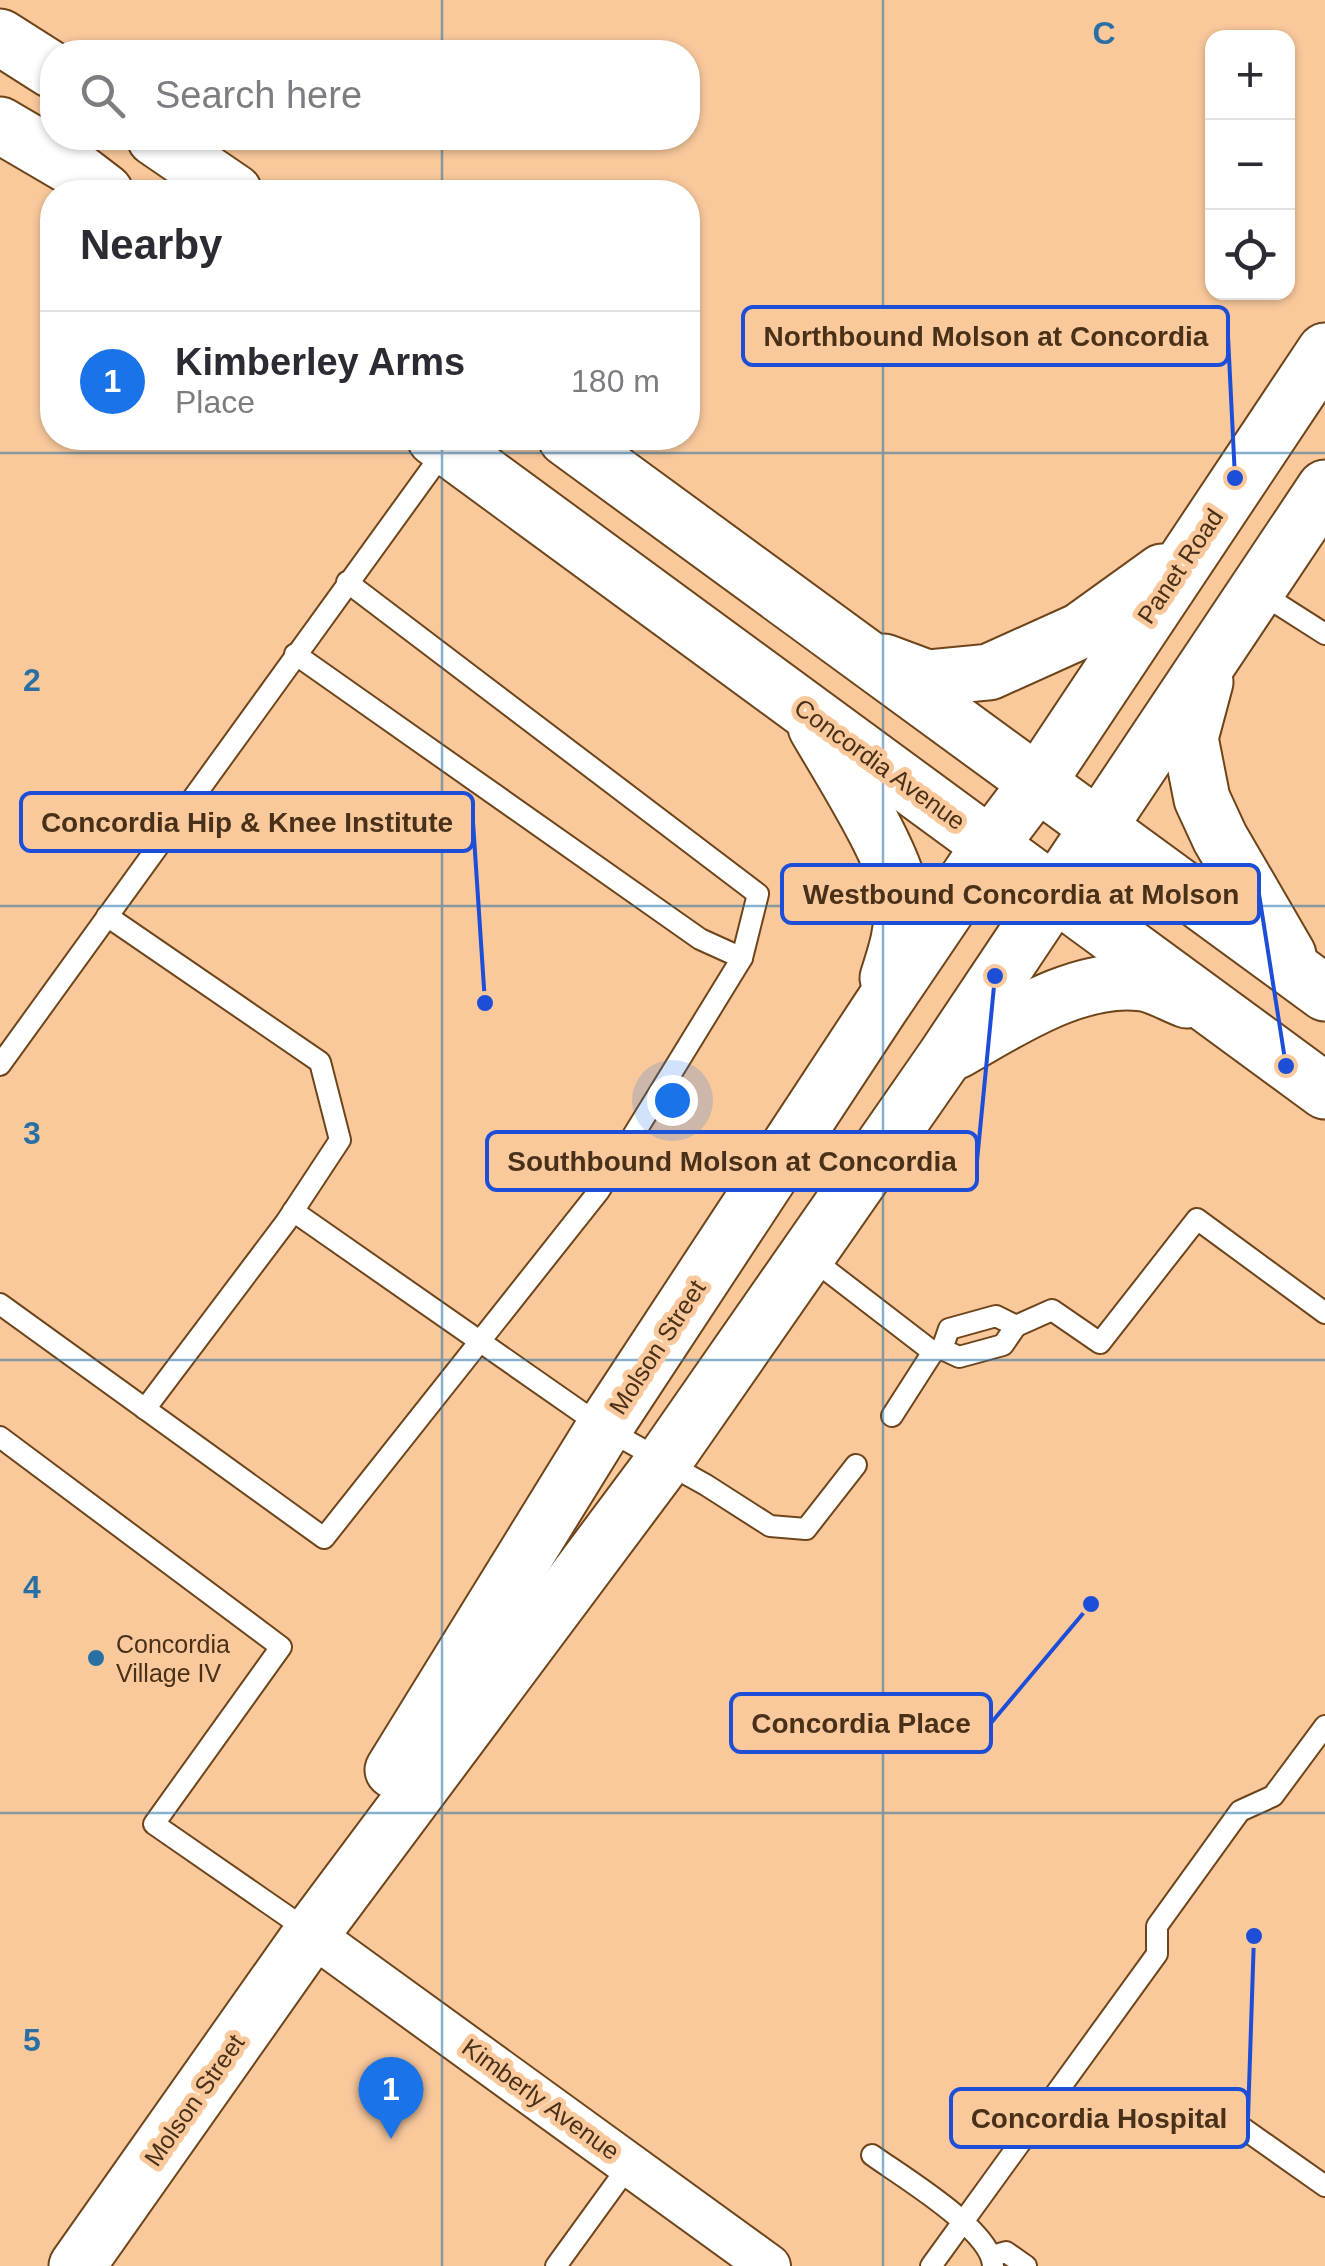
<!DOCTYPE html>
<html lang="en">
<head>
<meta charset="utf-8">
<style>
	body { margin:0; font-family:Arial,sans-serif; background:#f7f7f7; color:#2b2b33 }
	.controls { position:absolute; right:30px; top:30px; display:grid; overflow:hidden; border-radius:20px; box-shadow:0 2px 8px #0004 }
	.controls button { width:90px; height:90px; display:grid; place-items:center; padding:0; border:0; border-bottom:2px solid #e1e1e2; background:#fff; color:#2b2b33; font:50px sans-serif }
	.you { position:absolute; left:672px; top:1100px; width:35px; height:35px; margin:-25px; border:8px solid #fff; border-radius:50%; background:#1a73e8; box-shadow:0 0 0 15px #1a73e833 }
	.badge { display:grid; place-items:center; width:65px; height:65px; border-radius:50%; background:#1a73e8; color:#fff; font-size:32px; font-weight:700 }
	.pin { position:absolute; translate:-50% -82px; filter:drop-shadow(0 2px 5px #0008) }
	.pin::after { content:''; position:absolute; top:52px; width:35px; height:30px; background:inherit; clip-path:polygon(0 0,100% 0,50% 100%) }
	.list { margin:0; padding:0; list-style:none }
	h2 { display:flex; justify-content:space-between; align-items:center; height:130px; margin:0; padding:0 40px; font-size:42px }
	h2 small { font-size:32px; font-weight:400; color:#7c7c81 }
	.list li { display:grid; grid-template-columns:65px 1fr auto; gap:30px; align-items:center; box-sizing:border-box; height:140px; padding:0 40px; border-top:2px solid #e1e1e2 }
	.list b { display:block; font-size:38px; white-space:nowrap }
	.list p { margin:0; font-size:32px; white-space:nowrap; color:#7c7c81 }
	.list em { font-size:32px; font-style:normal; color:#7c7c81 }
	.icon { flex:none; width:55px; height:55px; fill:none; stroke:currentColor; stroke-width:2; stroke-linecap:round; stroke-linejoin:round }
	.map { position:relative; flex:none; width:1325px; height:2266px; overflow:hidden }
	.search { position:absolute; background:#fff; box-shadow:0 2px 8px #0004; left:40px; top:40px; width:660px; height:110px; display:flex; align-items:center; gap:25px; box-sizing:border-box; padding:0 35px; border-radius:40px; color:#7c7c81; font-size:38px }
	.panel { position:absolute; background:#fff; box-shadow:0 2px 8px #0004; left:40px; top:180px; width:660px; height:270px; border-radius:40px }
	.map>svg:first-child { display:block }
</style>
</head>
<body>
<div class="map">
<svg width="1325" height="2266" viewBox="0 0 1325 2266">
	<rect width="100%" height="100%" fill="#f9c99c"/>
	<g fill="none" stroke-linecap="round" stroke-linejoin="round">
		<g stroke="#6e451a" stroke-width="24">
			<g id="lane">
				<path d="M1259,592L1325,634"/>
				<path d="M295,654L700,939L742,958"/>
				<path d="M107,916L320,1062L340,1140L286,1222L145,1409"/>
				<path d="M0,1065L447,447"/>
				<path d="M293,1211L604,1428L706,1485L770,1526L806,1529L856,1465"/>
				<path d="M807,1255L933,1352L942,1349"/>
				<path d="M0,1304L324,1538L599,1191L742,958L758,894L347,582"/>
				<path d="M996,1316L1016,1326L1003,1345L959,1357L942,1349L949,1329Z"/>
				<path d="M1016,1326L1052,1310L1100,1343L1197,1219L1325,1313"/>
				<path d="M892,1416L933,1352"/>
				<path d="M0,1437L281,1647L154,1824L310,1932"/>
				<path d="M1203,2100L1325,2186"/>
				<path d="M872,2155C901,2176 992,2230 993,2266"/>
				<path d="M992,2256L1006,2252L1026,2266"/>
				<path d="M556,2266L630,2164"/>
				<path d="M931,2266L1157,1954V1926L1240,1811L1273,1796L1325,1726"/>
			</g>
		</g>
		<g stroke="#6e451a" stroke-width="46">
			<path id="street" d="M311,1934L769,2266"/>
		</g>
		<g stroke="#6e451a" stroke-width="59">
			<g id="secondary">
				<path d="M0,37L52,70"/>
				<path d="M0,125L75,169L105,192"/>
				<path d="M155,138L234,192"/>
				<path d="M435,438L1325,1091"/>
				<path d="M566,438L1325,993"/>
				<path d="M884,662L927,678L989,672L1080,631L1162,572"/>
				<path d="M1205,682L1190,738L1202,799L1220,838L1288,955"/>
				<path d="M816,727C839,767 899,860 902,902C904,929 896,953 888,978"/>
				<path d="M956,1051C1009,1021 1079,974 1143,983C1157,985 1173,995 1187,1000"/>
				<path d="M393,1770L604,1428L880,1008L991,844L1038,782L1325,351"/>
				<path d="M77,2266L311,1934L664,1461L945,1057L1325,488"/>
			</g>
		</g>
		<use href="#lane" stroke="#fff" stroke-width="20"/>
		<use href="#street" stroke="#fff" stroke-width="42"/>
		<use href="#secondary" stroke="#fff" stroke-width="55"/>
	</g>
	<path fill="none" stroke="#2870a4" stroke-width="2.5" stroke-opacity="0.55" d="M442,0V52M883,0V2266M442,138V192M442,438V2266M0,453H1325M0,906H1325M0,1360H1325M0,1813H1325"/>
	<circle fill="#2870a4" stroke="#f9c99c" stroke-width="4" cx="96" cy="1658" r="10"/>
	<g text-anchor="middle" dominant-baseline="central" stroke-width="10" stroke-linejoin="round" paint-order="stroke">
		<g font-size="25" fill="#493119" stroke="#f9c99c">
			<text transform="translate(1180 566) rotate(-56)">Panet Road</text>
			<text transform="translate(880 764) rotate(36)">Concordia Avenue</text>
			<text transform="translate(657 1347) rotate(-57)">Molson Street</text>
			<text transform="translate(541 2099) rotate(36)">Kimberly Avenue</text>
			<text transform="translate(194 2100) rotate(-55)">Molson Street</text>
		</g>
		<g font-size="25" fill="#493119" stroke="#f9c99c" text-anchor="start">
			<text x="116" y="1644">Concordia<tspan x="116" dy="29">Village IV</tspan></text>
		</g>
	</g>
	<g font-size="32" text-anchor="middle" font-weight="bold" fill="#2870a4" stroke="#f9c99c" stroke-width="10" stroke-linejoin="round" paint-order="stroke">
		<text x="1104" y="44">C</text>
		<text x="32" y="691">2</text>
		<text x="32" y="1144">3</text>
		<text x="32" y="1598">4</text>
		<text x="32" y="2051">5</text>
	</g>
	<path fill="none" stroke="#1d4ed8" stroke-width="4" d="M1235 478L1228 336M485 1003L473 822M1286 1066L1259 894M995 976L977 1161M1091 1604L991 1723M1254 1936L1248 2118"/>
	<g fill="#1d4ed8" stroke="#f9c99c" stroke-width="4">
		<circle cx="1235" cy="478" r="10"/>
		<circle cx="485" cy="1003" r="10"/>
		<circle cx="1286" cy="1066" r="10"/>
		<circle cx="995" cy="976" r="10"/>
		<circle cx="1091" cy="1604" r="10"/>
		<circle cx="1254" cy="1936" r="10"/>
	</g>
	<g fill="#f9c99c" stroke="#1d4ed8" stroke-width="4">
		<rect x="743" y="307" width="485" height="58" rx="10"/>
		<rect x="21" y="793" width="452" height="58" rx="10"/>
		<rect x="782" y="865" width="477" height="58" rx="10"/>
		<rect x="487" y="1132" width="490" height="58" rx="10"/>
		<rect x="731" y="1694" width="260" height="58" rx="10"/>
		<rect x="951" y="2089" width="297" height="58" rx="10"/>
	</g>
	<g font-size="28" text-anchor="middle" font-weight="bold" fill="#493119">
		<text x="986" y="346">Northbound Molson at Concordia</text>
		<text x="247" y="832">Concordia Hip &amp; Knee Institute</text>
		<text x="1021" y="904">Westbound Concordia at Molson</text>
		<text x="732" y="1171">Southbound Molson at Concordia</text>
		<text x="861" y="1733">Concordia Place</text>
		<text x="1099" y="2128">Concordia Hospital</text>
	</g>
</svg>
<div class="controls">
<button>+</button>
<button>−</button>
<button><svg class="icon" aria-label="locate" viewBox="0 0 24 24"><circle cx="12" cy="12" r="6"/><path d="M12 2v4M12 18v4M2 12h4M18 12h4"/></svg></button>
</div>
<div class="you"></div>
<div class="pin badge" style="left:391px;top:2139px">1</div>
<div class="search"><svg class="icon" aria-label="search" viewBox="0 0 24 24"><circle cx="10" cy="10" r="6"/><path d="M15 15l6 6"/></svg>Search here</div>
<section class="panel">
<h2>Nearby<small></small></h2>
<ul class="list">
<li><span class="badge">1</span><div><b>Kimberley Arms</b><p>Place</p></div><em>180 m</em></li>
</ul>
</section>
</div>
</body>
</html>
